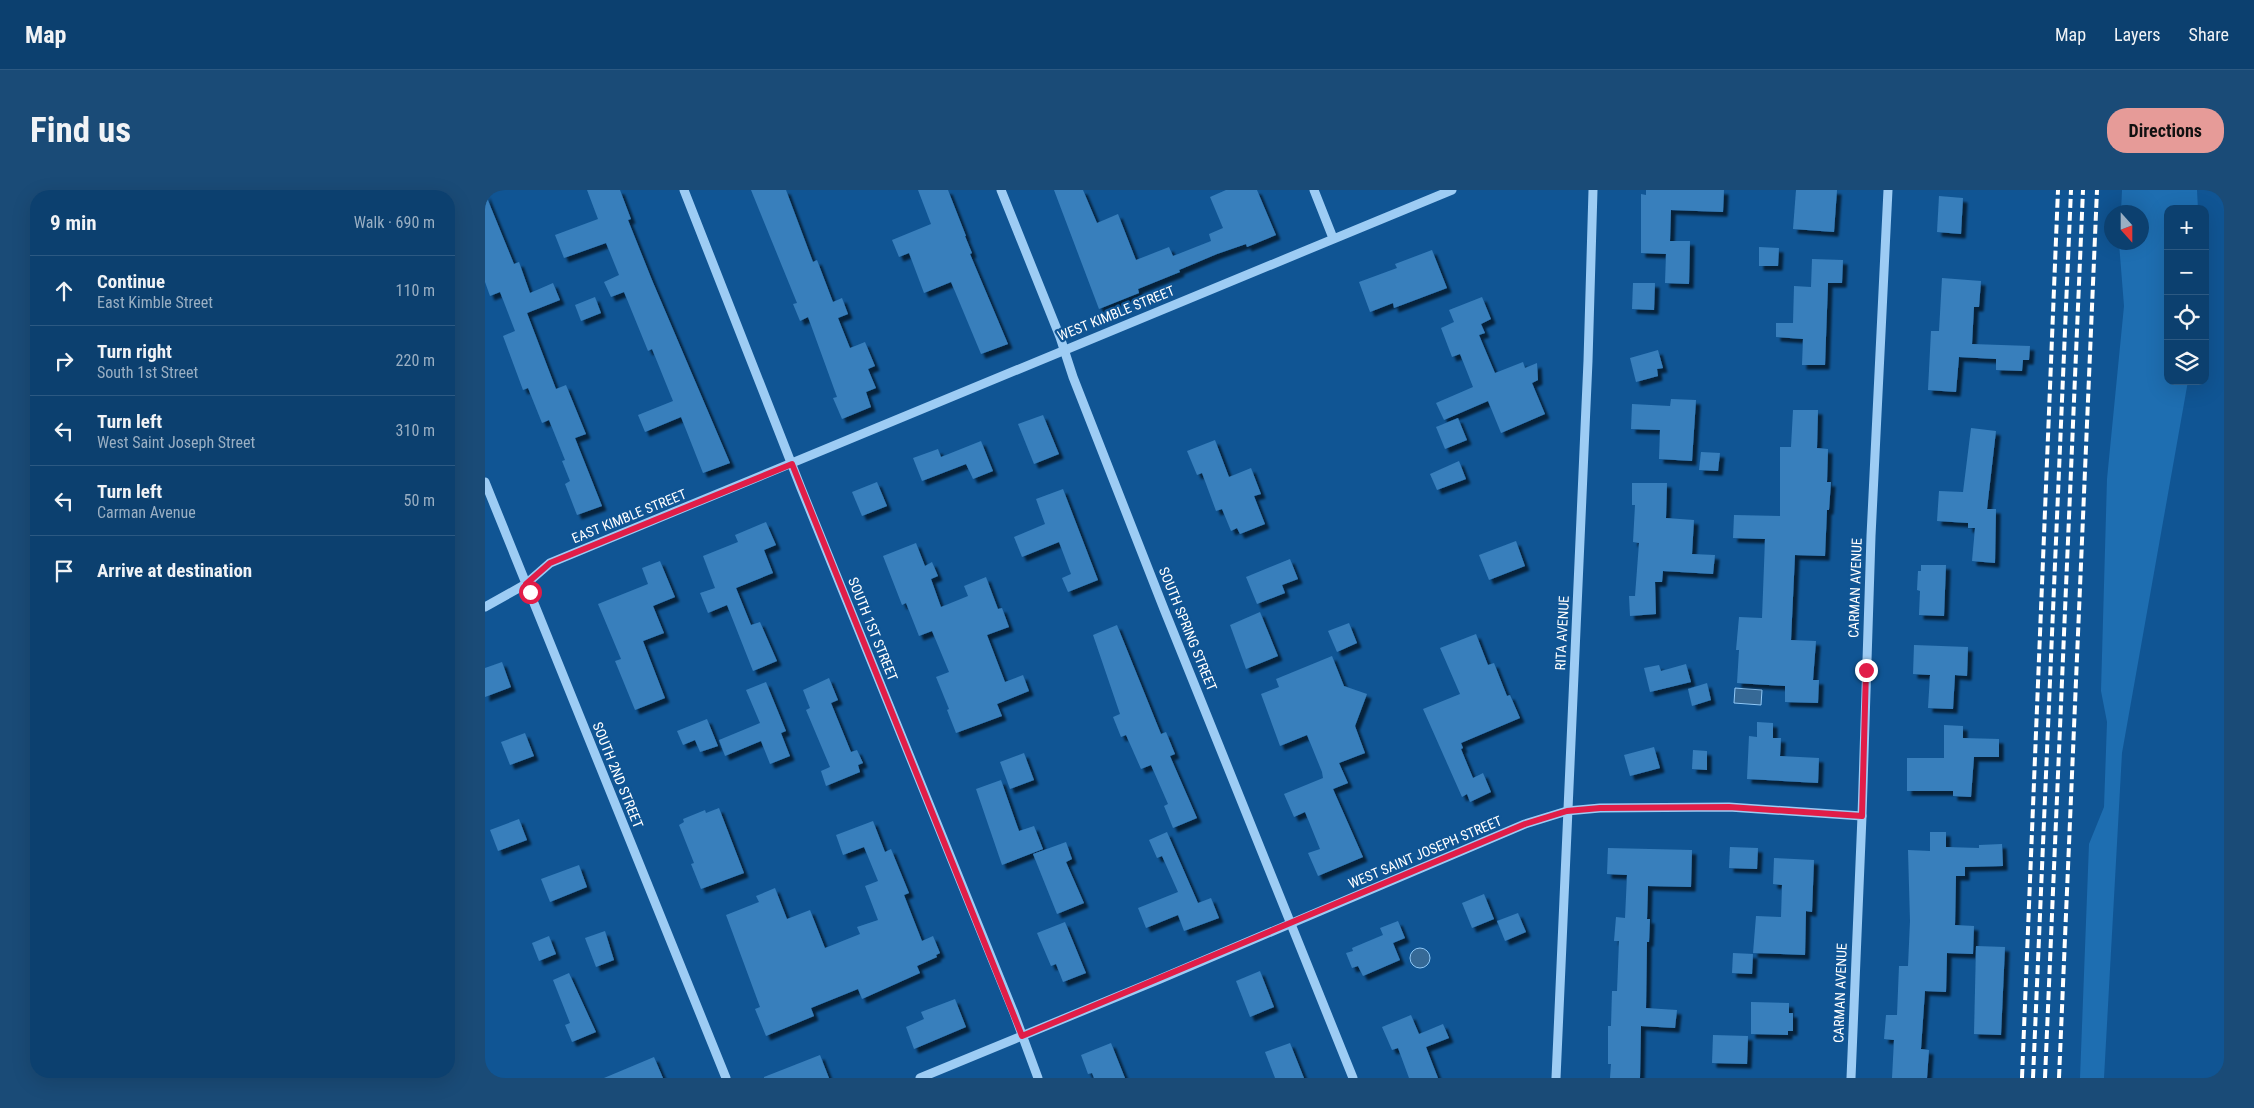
<!DOCTYPE html>
<html lang="en">
<head>
<meta charset="utf-8">
<style>
	body { margin:0; font-family:"Roboto Condensed",sans-serif; background:#1a4b77; color:#f1f3f6 }
	.controls { position:absolute; right:15px; top:15px; display:grid; overflow:hidden; border-radius:10px; box-shadow:0 5px 20px #0002 }
	.controls button { width:45px; height:45px; display:grid; place-items:center; padding:0; border:0; border-bottom:1px solid #2c5982; background:#0c406f; color:#f1f3f6; font:25px sans-serif }
	.compass { position:absolute; left:1619px; top:15px; width:45px; height:45px; border-radius:50%; background:#0c406f; box-shadow:0 5px 20px #0002; rotate:159deg }
	.stop { position:absolute; width:15px; height:15px; margin:-11px; border:4px solid #e11d48; border-radius:50%; background:#fff }
	.stop.end { background:#e11d48; border-color:#fff; box-shadow:0 1px 5px #0008 }
	.list { margin:0; padding:0; list-style:none }
	h2 { display:flex; justify-content:space-between; align-items:center; height:65px; margin:0; padding:0 20px; font-size:21px }
	h2 small { font-size:16px; font-weight:400; color:#9aafc3 }
	.list li { display:grid; grid-template-columns:32px 1fr auto; gap:15px; align-items:center; box-sizing:border-box; height:70px; padding:0 20px; border-top:1px solid #2c5982 }
	.list b { display:block; font-size:19px; white-space:nowrap }
	.list p { margin:0; font-size:16px; white-space:nowrap; color:#9aafc3 }
	.list em { font-size:16px; font-style:normal; color:#9aafc3 }
	.icon { flex:none; width:28px; height:28px; fill:none; stroke:currentColor; stroke-width:2; stroke-linecap:round; stroke-linejoin:round }
	.map { position:relative; flex:none; width:1739px; height:888px; overflow:hidden; border-radius:20px }
	header { display:flex; align-items:center; gap:30px; box-sizing:border-box; height:70px; padding:0 25px; background:#0c406f; border-bottom:1px solid #2c5982 }
	header strong { font-size:24px }
	nav { display:flex; gap:28px; margin-inline-start:auto; font-size:18px }
	.intro { display:flex; align-items:center; justify-content:space-between; box-sizing:border-box; height:120px; padding:0 30px }
	h1 { margin:0; font-size:35px }
	.button { padding:12px 22px; border-radius:20px; background:#e69b98; color:#111; font-size:18px; font-weight:700 }
	main { display:flex; gap:30px; padding:0 30px }
	aside { flex:1; background:#0c406f; border-radius:20px; box-shadow:0 5px 20px #0002 }
	.map>svg:first-child { display:block }
</style>
</head>
<body>
<header>
<strong>Map</strong>
<nav><a>Map</a><a>Layers</a><a>Share</a></nav>
</header>
<div class="intro"><h1>Find us</h1><a class="button">Directions</a></div>
<main>
<aside>
<h2>9 min<small>Walk · 690 m</small></h2>
<ul class="list">
<li><svg class="icon" aria-label="ahead" viewBox="0 0 24 24"><path d="M12 20V5M6 11l6-6 6 6"/></svg><div><b>Continue</b><p>East Kimble Street</p></div><em>110 m</em></li>
<li><svg class="icon" aria-label="right" viewBox="0 0 24 24"><path d="M7 20v-9h11M14 6l5 5-5 5"/></svg><div><b>Turn right</b><p>South 1st Street</p></div><em>220 m</em></li>
<li><svg class="icon" aria-label="left" viewBox="0 0 24 24"><path d="M17 20v-9H6M10 6l-5 5 5 5"/></svg><div><b>Turn left</b><p>West Saint Joseph Street</p></div><em>310 m</em></li>
<li><svg class="icon" aria-label="left" viewBox="0 0 24 24"><path d="M17 20v-9H6M10 6l-5 5 5 5"/></svg><div><b>Turn left</b><p>Carman Avenue</p></div><em>50 m</em></li>
<li><svg class="icon" aria-label="arrive" viewBox="0 0 24 24"><path d="M6 21V4h12l-3 4 3 4H6"/></svg><div><b>Arrive at destination</b></div></li>
</ul>
</aside>
<div class="map">
<svg width="1739" height="888" viewBox="0 0 1739 888">
	<defs>
		<filter id="shadow"><feDropShadow dx="4.5" dy="4.5" stdDeviation="1" flood-color="#0009"/></filter>
	</defs>
	<rect width="100%" height="100%" fill="#105594"/>
	<path fill="#1e6eb1" d="M1637,0H1712L1713,19H1683V191H1703L1637,563L1619,888H1595L1604,654L1619,617L1622,532L1616,501L1622,289L1639,116L1634,53L1656,52V22H1636Z"/>
	<g fill="#366996" stroke="#8fc8f7">
		<path d="M1250,498L1277,500L1276,515L1249,513Z"/>
		<circle cx="935" cy="768" r="10"/>
	</g>
	<g fill="#387fbc" filter="url(#shadow)">
		<path d="M102,0H135L146,29L143,30L167,90L245,273L218,283L196,227L160,242L153,225L188,211L167,159L163,161L139,102L126,107L119,92L134,85L121,53L79,68L70,45L113,29Z"/>
		<path d="M266,0H301L328,72L332,70L348,112L357,108L363,124L353,128L365,158L380,152L390,176L383,179L391,198L381,202L386,217L357,229L348,208L352,207L323,127L315,131L308,114L312,113Z"/>
		<path d="M433,0H463L481,46H480L487,63L485,64L523,154L496,164L466,92L439,103L424,63L414,67L407,50L446,34Z"/>
		<path d="M569,0H598L612,33L633,24L651,70L684,57L688,66L726,51L724,44L738,38L725,7L741,0H772L791,45L762,57L761,54L732,64L694,80L695,82L653,99L654,103L614,119Z"/>
		<path d="M1161,0H1239L1238,22L1186,20L1185,51H1205L1204,94L1180,93L1181,64L1156,63V4L1161,5Z"/>
		<path d="M1311,0H1352L1349,42L1308,39Z"/>
		<path d="M0,3L29,74L34,72L45,103L68,93L75,110L42,123L71,199L81,195L101,244L90,248L117,316L92,325L80,294L85,291L77,271L80,270L64,230L57,233L43,198L38,200L18,146L30,141L15,102L5,106L0,92Z"/>
		<path d="M1454,6L1478,8L1476,44L1452,42Z"/>
		<path d="M1274,57L1294,58L1293,76H1274Z"/>
		<path d="M947,60L962,98L909,118L908,113L885,122L874,92L912,78L910,74Z"/>
		<path d="M1327,69L1358,70L1357,93H1343L1340,175H1317L1318,149L1291,147V133H1308L1309,96L1326,97Z"/>
		<path d="M1457,88L1496,91L1494,117H1489L1487,154L1545,156L1544,170H1538L1537,181L1511,180V169L1474,167L1471,202L1443,200L1446,141H1454Z"/>
		<path d="M1148,93H1170L1169,120L1147,119Z"/>
		<path d="M110,107L116,123L96,131L90,115Z"/>
		<path d="M997,107L1006,129L996,134L1000,143L994,145L1010,183L1038,172L1040,178L1052,173L1053,190L1047,193L1060,224L1016,243L1003,211L959,230L951,213L988,197L975,164L967,167L956,138L969,132L964,120Z"/>
		<path d="M1173,160L1178,178L1172,179L1173,186L1151,192L1145,168Z"/>
		<path d="M1186,209L1211,210L1207,271L1174,269L1175,240L1146,239L1147,214L1185,216Z"/>
		<path d="M1308,220H1333L1332,258L1343,259L1342,292H1346L1344,320H1342L1340,366L1310,365L1306,450L1331,451L1328,490H1334L1333,513L1300,512V496L1252,493L1254,460H1251L1254,427L1277,428L1280,349L1248,348L1249,325L1295,326V257H1306Z"/>
		<path d="M558,225L574,264L549,274L533,234Z"/>
		<path d="M973,228L982,250L960,259L951,237Z"/>
		<path d="M1486,238L1511,241L1502,319H1511L1510,373L1487,371L1490,338H1483V333L1452,331L1454,301L1478,302Z"/>
		<path d="M730,250L744,287L766,278L776,304L769,306L780,334L755,344L752,338L746,341L737,319L731,321L717,283L712,285L702,261Z"/>
		<path d="M496,251L508,281L488,289L481,274L437,291L428,268L453,259L456,267Z"/>
		<path d="M1216,262L1235,263L1233,281L1214,280Z"/>
		<path d="M974,271L981,289L952,300L945,284Z"/>
		<path d="M392,292L402,316L377,326L367,302Z"/>
		<path d="M1147,293H1182L1181,328L1209,330L1207,364L1230,365L1228,384L1178,381L1177,392H1170L1171,424L1145,426L1144,406H1150L1154,353L1148,352L1150,315H1147Z"/>
		<path d="M578,299L613,390L583,402L577,388L586,384L574,352L537,367L529,347L560,334L551,309Z"/>
		<path d="M281,332L291,355L279,360L288,383L251,398L266,435L275,432L292,471L268,481L242,415L223,423L215,403L230,398L218,366L253,352L250,345Z"/>
		<path d="M1031,351L1040,376L1004,390L994,365Z"/>
		<path d="M431,353L440,376L447,372L453,386L446,389L456,417L483,406L479,396L501,387L513,419L517,418L524,437L502,445L520,492L538,485L544,501L512,514L517,526L471,543L462,520L464,519L451,487L464,482L447,441L434,446L421,413L417,415L398,366Z"/>
		<path d="M805,369L813,389L797,395L800,403L772,414L761,387Z"/>
		<path d="M175,371L190,407L168,416L179,443L158,451L180,508L150,520L130,471L136,469L113,414L163,394L157,378Z"/>
		<path d="M1436,375H1461L1459,426L1434,425L1435,401L1432,400L1433,381H1436Z"/>
		<path d="M775,422L793,466L761,479L745,435Z"/>
		<path d="M864,433L872,453L852,462L843,441Z"/>
		<path d="M632,435L676,544L681,542L690,564L685,566L712,628L688,638L679,616L683,614L666,575L656,579L641,545L636,547L628,527L635,524L608,445Z"/>
		<path d="M991,444L1003,475L1009,473L1022,506L1025,505L1035,528L976,553L978,558L976,559L988,588L998,583L1006,602L985,612L982,604L977,607L938,519L975,504L955,458Z"/>
		<path d="M1429,455L1483,457L1482,486L1470,485L1468,519L1443,518L1445,485L1428,484Z"/>
		<path d="M847,466L859,496L882,504L870,536L880,563L854,573L863,593L848,599L878,667L833,686L823,663L835,659L820,622L809,627L799,604L838,588L837,582L822,545L795,556L776,504L794,497L791,489Z"/>
		<path d="M17,472L26,497L0,507V478Z"/>
		<path d="M1201,474L1206,492L1165,502L1159,478L1174,475L1176,481Z"/>
		<path d="M344,488L353,510L346,513L366,562L372,560L378,573L373,575L375,582L341,596L336,581L345,577L321,520L325,518L318,500Z"/>
		<path d="M281,492L301,541L296,543L305,566L285,574L276,551L240,566L234,550L275,533L261,500Z"/>
		<path d="M1222,493L1226,510L1207,516L1203,499Z"/>
		<path d="M222,529L233,556L215,562L210,550L198,555L192,541Z"/>
		<path d="M1272,532L1288,533V548H1296L1295,566L1334,568L1333,593L1262,589L1264,546L1272,547Z"/>
		<path d="M1459,535L1478,536V548L1514,549V567H1489L1486,607L1468,606V601H1422V568H1459Z"/>
		<path d="M40,543L49,566L25,575L16,552Z"/>
		<path d="M1169,557L1175,578L1145,586L1139,565Z"/>
		<path d="M1208,560L1222,561V580L1207,579Z"/>
		<path d="M539,563L549,590L525,599L515,572Z"/>
		<path d="M516,590L534,641L549,636L558,659L517,675L491,599Z"/>
		<path d="M234,618L259,683L216,699L206,674L209,673L194,635L199,632L198,629L220,620L221,623Z"/>
		<path d="M34,629L42,650L13,661L5,640Z"/>
		<path d="M388,631L400,662L406,659L424,703L419,705L437,751L448,746L455,763L451,765L452,767L432,776L435,783L377,809L373,799L326,818L329,826L281,846L270,819L275,817L241,725L274,712L271,706L290,698L302,729L325,720L340,758L375,744L372,737L393,730L380,696L393,691L379,657L358,665L351,645Z"/>
		<path d="M682,642L713,713L726,708L734,728L699,741L693,725L661,738L653,718L693,702L677,666L672,668L664,650Z"/>
		<path d="M1445,642H1461V657L1494,658V655L1517,654L1518,676L1480,677V686H1471L1470,735L1489,736L1488,764L1462,763L1461,802L1440,801L1436,859L1444,860L1442,888H1407L1409,850L1399,849L1401,825H1412L1414,776H1423L1425,731L1423,660L1445,661Z"/>
		<path d="M581,652L587,669L581,672L599,713L572,724L548,664Z"/>
		<path d="M1245,657L1273,658L1272,679L1244,678Z"/>
		<path d="M1123,658L1207,660L1206,697L1163,696L1162,729H1165L1164,752H1162L1161,818L1192,820L1190,838L1156,836L1155,888H1125L1126,874H1123V836H1126L1127,801H1132L1134,751H1129L1131,727L1140,728L1142,685L1122,684Z"/>
		<path d="M1289,668L1329,670L1327,722L1321,721L1320,765L1268,763L1271,726L1296,727L1297,695L1288,694Z"/>
		<path d="M94,675L102,697L65,712L56,689Z"/>
		<path d="M999,704L1009,729L987,738L977,713Z"/>
		<path d="M1033,723L1041,742L1020,751L1012,731Z"/>
		<path d="M913,731L920,748L908,753L915,770L878,786L873,776L867,778L861,763L868,761L867,758L898,745L895,738Z"/>
		<path d="M580,732L601,783L578,792L571,774L566,776L552,743Z"/>
		<path d="M120,741L129,770L111,777L100,748Z"/>
		<path d="M64,746L71,764L54,771L47,753Z"/>
		<path d="M1491,756L1520,757L1516,845L1489,844Z"/>
		<path d="M1248,763L1268,764L1267,784L1247,783Z"/>
		<path d="M775,781L789,817L765,827L751,791Z"/>
		<path d="M84,783L111,842L87,852L80,835L85,833L68,790Z"/>
		<path d="M470,809L481,837L429,859L421,837L439,829L436,822Z"/>
		<path d="M1266,812L1304,813V823H1308V841H1303V845L1266,844Z"/>
		<path d="M926,825L934,844L958,834L964,848L941,857L953,888H924L913,858L907,860L897,837Z"/>
		<path d="M1228,845L1263,846L1262,874L1227,873Z"/>
		<path d="M626,853L640,888H609L607,883L603,884L596,865Z"/>
		<path d="M805,853L819,888H790L780,862Z"/>
		<path d="M335,865L344,888H279V887Z"/>
		<path d="M169,867L178,888H119Z"/>
	</g>
	<g fill="none" stroke-linecap="round" stroke-linejoin="round">
		<g stroke="#9dccf4" stroke-width="9">
			<path d="M199,0L316,298L529,823L553,888"/>
			<path d="M516,0L575,147L588,187L679,419L868,888"/>
			<path d="M829,0L848,48"/>
			<path d="M0,292L241,888"/>
			<path d="M0,417L41,394L65,373L967,0"/>
			<path d="M435,888L675,789L1040,634L1082,621L1115,618L1244,617L1377,626"/>
			<path d="M1071,888L1103,171L1108,0"/>
			<path d="M1366,888L1377,626L1386,346L1403,0"/>
		</g>
		<g stroke="#fff" stroke-width="4" stroke-dasharray="9 4" stroke-linecap="butt">
			<path d="M1537,888L1573,0"/>
			<path d="M1548,888L1586,0"/>
			<path d="M1560,888L1598,0"/>
			<path d="M1574,888L1612,0"/>
		</g>
	</g>
	<g fill="none" stroke-linecap="round" stroke-linejoin="round">
		<path stroke="#e11d48" stroke-width="6" d="M45,402L41,394L65,373L307,274L537,846L1040,634L1082,621L1115,618L1244,617L1377,626L1381,480"/>
	</g>
	<g text-anchor="middle" dominant-baseline="central" stroke-width="4.5" stroke-linejoin="round" paint-order="stroke">
		<g font-size="14" fill="#fff" stroke="#105594">
			<text transform="translate(631 123) rotate(-22)">WEST KIMBLE STREET</text>
			<text transform="translate(144 326) rotate(-22)">EAST KIMBLE STREET</text>
			<text transform="translate(1370 398) rotate(-88)">CARMAN AVENUE</text>
			<text transform="translate(388 439) rotate(68)">SOUTH 1ST STREET</text>
			<text transform="translate(703 439) rotate(68)">SOUTH SPRING STREET</text>
			<text transform="translate(1077 443) rotate(-87)">RITA AVENUE</text>
			<text transform="translate(133 585) rotate(68)">SOUTH 2ND STREET</text>
			<text transform="translate(940 662) rotate(-23)">WEST SAINT JOSEPH STREET</text>
			<text transform="translate(1355 803) rotate(-88)">CARMAN AVENUE</text>
		</g>
	</g>
</svg>
<div class="controls">
<button>+</button>
<button>−</button>
<button><svg class="icon" aria-label="locate" viewBox="0 0 24 24"><circle cx="12" cy="12" r="6"/><path d="M12 2v4M12 18v4M2 12h4M18 12h4"/></svg></button>
<button><svg class="icon" aria-label="layers" viewBox="0 0 24 24"><path d="M12 4l9 5-9 5-9-5zM3 14l9 5 9-5"/></svg></button>
</div>
<svg class="compass" viewBox="-18 -18 36 36"><path d="M0-13l5 13h-10z" fill="#e53935"/><path d="M0 13l5-13h-10z" fill="#9aafc3"/></svg>
<div class="stop" style="left:45px;top:402px"></div>
<div class="stop end" style="left:1381px;top:480px"></div>
</div>
</main>
</body>
</html>
